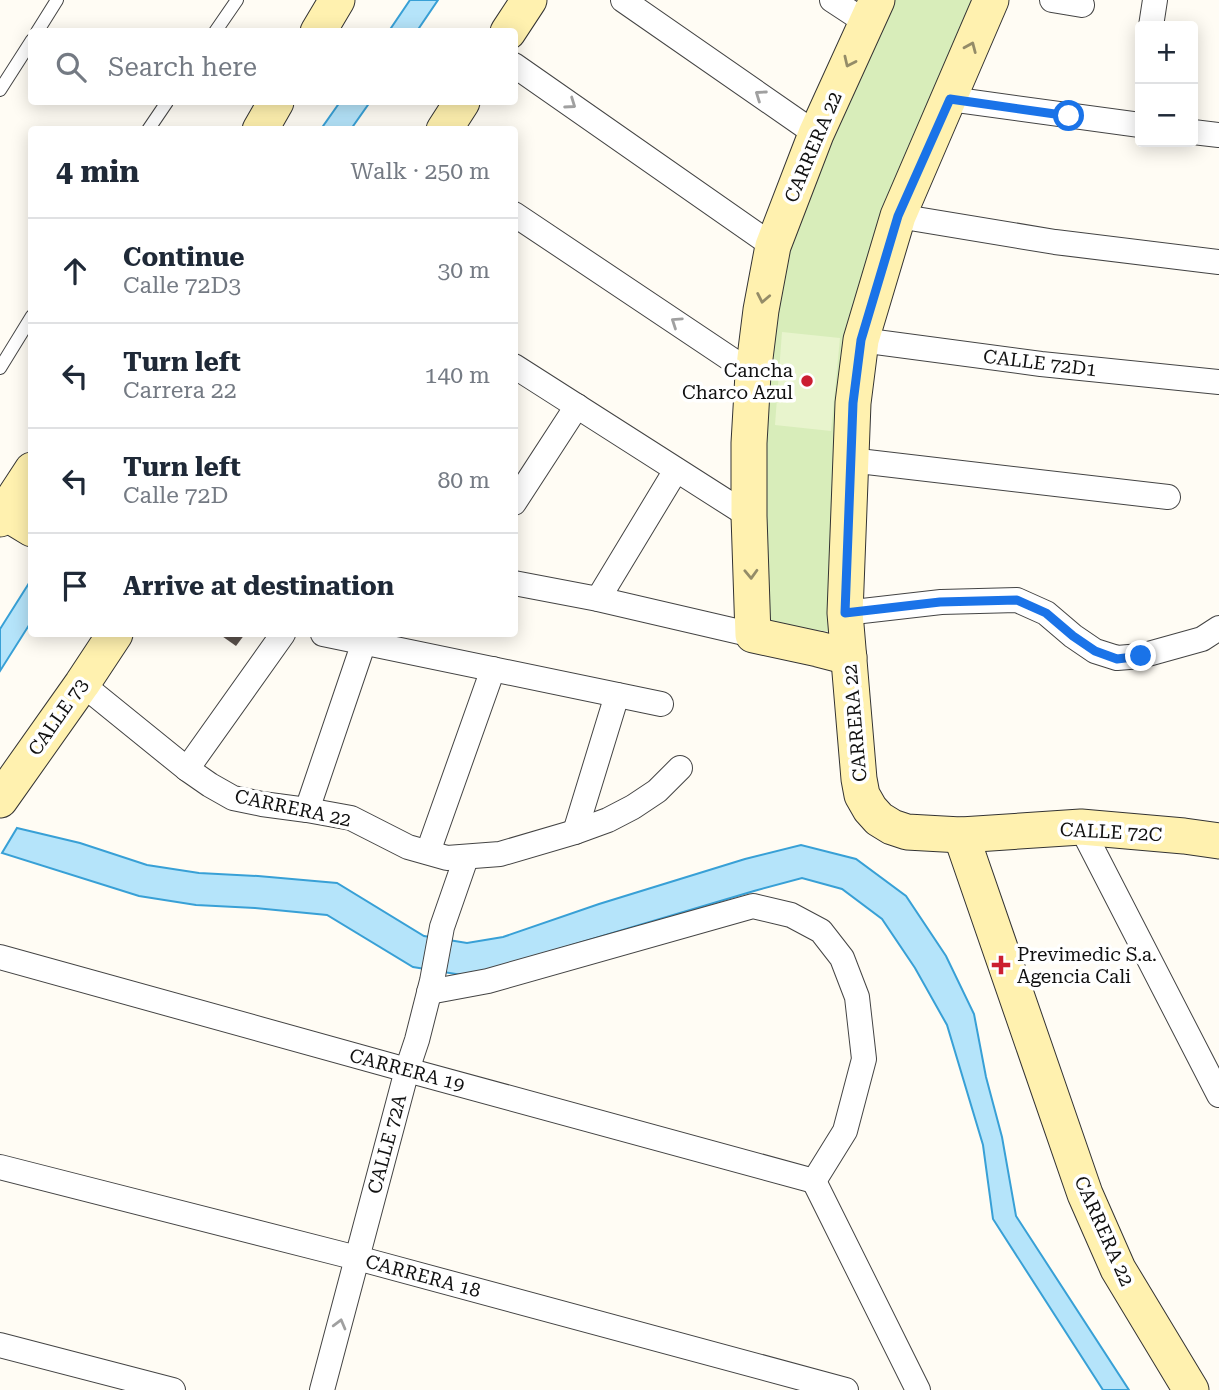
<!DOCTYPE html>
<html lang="en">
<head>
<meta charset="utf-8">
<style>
	body { margin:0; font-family:"Roboto Serif",serif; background:#f6f6f7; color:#1f2937 }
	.controls { position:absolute; right:21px; top:21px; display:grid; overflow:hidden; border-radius:7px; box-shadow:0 4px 18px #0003 }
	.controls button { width:63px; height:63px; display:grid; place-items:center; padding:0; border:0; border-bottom:2px solid #e0e1e3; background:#fff; color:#1f2937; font:35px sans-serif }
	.stop { position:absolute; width:21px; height:21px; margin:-16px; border:5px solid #1a73e8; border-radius:50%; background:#fff }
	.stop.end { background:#1a73e8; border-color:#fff; box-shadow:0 2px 7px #0008 }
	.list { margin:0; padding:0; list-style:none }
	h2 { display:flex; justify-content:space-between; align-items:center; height:91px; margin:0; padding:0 28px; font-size:30px }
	h2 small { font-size:23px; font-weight:400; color:#747a83 }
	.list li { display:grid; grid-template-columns:46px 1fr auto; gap:21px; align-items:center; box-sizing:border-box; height:105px; padding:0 28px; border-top:2px solid #e0e1e3 }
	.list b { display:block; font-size:26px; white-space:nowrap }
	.list p { margin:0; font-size:23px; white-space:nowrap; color:#747a83 }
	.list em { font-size:23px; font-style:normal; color:#747a83 }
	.icon { flex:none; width:38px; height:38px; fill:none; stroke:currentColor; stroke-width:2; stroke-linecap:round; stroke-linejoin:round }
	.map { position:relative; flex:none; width:1219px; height:1390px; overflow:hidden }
	.search { position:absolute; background:#fff; box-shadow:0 4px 18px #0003; left:28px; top:28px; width:490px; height:77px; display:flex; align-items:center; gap:18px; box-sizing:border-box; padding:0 24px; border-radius:7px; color:#747a83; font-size:26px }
	.panel { position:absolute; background:#fff; box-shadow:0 4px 18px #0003; left:28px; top:126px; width:490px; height:511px; border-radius:7px }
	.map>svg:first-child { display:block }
</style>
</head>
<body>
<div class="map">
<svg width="1219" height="1390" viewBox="0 0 1219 1390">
	<rect width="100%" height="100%" fill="#fffcf4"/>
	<path fill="#d8edba" d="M893,0H973L845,336L833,458L836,633L770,623L764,519L769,377L787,251L831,142Z"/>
	<path fill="#e8f4cd" d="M782,332L840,338L831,431L775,425Z"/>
	<g fill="#b5e4fa" stroke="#38a0d6" stroke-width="2">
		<path d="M410,0H438L417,31H389Z"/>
		<path d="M340,102H370L351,129H321Z"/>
		<path d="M31,580V622L0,671V629Z"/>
		<path d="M17,828L80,843L147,865L199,873L258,876L337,883L424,936L467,943L503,937L599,904L745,859L801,845L856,859L906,896L946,956L974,1014L986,1077L1002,1137L1016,1216L1129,1390H1103L993,1219L983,1145L947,1025L915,968L882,919L842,889L802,878L754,891L468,976L413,967L327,915L255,908L196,905L139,896L2,853Z"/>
	</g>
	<path fill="#5a514c" d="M219,634H245L236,646Z"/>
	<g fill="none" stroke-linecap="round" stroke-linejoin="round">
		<g stroke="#444" stroke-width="14">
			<g id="lane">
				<path d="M37,32L57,0"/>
				<path d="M215,32L237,0"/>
				<path d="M0,90L32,40"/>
				<path d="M148,130L167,102"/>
				<path d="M0,368L32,316"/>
			</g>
		</g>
		<g stroke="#444" stroke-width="26">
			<g id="street">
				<path d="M623,0L816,134"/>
				<path d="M832,0L867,23"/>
				<path d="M1052,0L1082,5"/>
				<path d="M1151,26L1155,0"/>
				<path d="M514,65L773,246"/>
				<path d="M950,99L1140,125"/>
				<path d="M1193,132L1219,135"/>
				<path d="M514,214L753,374"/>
				<path d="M898,216L1055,242L1219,262"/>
				<path d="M861,340L1041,364L1219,382"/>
				<path d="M514,366L749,516"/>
				<path d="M850,460L1168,497"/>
				<path d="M514,503L577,406"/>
				<path d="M514,583L598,599L753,635"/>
				<path d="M598,599L676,470"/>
				<path d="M845,613L941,602L1017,600L1046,613L1073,636L1095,651L1117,658L1141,656L1202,639L1219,628"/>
				<path d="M323,634L661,704"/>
				<path d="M82,684L187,769L210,785L233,798L262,804L307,810L351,818L408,847L447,858L500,854L575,832L608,820L633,807L657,791L680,768"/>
				<path d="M187,769L283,634"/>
				<path d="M307,810L364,642"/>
				<path d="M1081,827L1219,1095"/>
				<path d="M575,832L617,695"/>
				<path d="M428,852L493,669"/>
				<path d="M0,957L407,1070L814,1181"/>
				<path d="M429,992L488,981L753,906L791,915L821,931L842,958L857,997L864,1059L845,1131L814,1181"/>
				<path d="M0,1167L357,1258L846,1390"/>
				<path d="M814,1181L918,1390"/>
				<path d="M0,1345L173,1390"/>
				<path d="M322,1390L407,1070L417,1040L432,981L442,927L466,858"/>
			</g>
		</g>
		<g stroke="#333" stroke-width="37">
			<g id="secondary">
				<path d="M991,0L898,216L861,340L853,403L845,613L859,779L862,795L870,809L879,819L892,827L907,832L961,835L1081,827L1184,836L1219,841"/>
				<path d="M318,32L337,0"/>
				<path d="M508,32L529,0"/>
				<path d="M260,130L276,102"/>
				<path d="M444,130L462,102"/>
				<path d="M4,512L32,529"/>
				<path d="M0,519L32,470"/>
				<path d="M849,657L818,649L753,635L749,516V443L753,374L761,310L773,246L816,134L877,0"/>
				<path d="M0,800L82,684L115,634"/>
				<path d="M961,835L1085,1194L1118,1269L1191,1390"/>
			</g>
		</g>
		<use href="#lane" stroke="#fff" stroke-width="12"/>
		<use href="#street" stroke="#fff" stroke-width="24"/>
		<use href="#secondary" stroke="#fff1af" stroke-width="35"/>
	</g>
	<defs><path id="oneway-chevron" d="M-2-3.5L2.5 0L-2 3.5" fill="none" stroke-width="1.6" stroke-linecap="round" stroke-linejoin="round" transform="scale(1.75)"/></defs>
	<g stroke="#948c68">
		<use href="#oneway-chevron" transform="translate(971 47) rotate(-67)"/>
		<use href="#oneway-chevron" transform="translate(849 62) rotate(115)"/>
		<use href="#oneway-chevron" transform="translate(763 298) rotate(101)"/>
		<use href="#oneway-chevron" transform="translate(751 574) rotate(88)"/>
	</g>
	<g stroke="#a0a0a0">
		<use href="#oneway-chevron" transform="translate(760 95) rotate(-145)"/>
		<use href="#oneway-chevron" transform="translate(571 104) rotate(35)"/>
		<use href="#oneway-chevron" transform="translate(676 322) rotate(-146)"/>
		<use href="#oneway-chevron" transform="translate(340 1324) rotate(-75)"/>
	</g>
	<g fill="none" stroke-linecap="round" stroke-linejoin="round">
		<path stroke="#1a73e8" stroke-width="9" d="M1069,116L950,99L898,216L861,340L853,403L845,613L940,602L1017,600L1046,613L1073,636L1095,651L1117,659L1141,656"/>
	</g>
	<g fill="#cb1e31" stroke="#fff" stroke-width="2.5">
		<circle cx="807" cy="381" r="7"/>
		<path d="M997.5 954.5h7v7h7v7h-7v7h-7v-7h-7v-7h7z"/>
	</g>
	<g text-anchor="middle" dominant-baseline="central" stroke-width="7" stroke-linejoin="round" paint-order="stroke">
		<g font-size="19" fill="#111" stroke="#fff">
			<text transform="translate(813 147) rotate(-67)">CARRERA 22</text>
			<text transform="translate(1040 363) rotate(7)">CALLE 72D1</text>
			<text transform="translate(58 717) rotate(-55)">CALLE 73</text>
			<text transform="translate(855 723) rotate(-95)">CARRERA 22</text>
			<text transform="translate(293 808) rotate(12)">CARRERA 22</text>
			<text transform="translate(1111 832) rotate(3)">CALLE 72C</text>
			<text transform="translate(407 1070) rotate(15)">CARRERA 19</text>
			<text transform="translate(387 1144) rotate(-75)">CALLE 72A</text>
			<text transform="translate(1104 1231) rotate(66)">CARRERA 22</text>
			<text transform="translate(423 1276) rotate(15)">CARRERA 18</text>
		</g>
		<g font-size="19" fill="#111" stroke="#fff" text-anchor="end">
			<text x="793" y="370">Cancha<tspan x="793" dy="22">Charco Azul</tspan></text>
			<text x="1017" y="954" text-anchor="start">Previmedic S.a.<tspan x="1017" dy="22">Agencia Cali</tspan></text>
		</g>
	</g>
</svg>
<div class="controls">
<button>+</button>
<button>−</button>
</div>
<div class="stop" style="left:1069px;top:116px"></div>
<div class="stop end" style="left:1141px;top:656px"></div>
<div class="search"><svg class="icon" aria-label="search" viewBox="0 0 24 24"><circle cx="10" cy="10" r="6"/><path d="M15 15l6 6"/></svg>Search here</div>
<section class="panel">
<h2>4 min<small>Walk · 250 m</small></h2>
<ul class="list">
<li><svg class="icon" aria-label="ahead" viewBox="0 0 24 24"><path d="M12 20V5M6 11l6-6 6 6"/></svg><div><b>Continue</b><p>Calle 72D3</p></div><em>30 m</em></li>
<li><svg class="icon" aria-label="left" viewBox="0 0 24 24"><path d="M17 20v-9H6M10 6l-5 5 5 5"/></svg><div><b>Turn left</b><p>Carrera 22</p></div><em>140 m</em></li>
<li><svg class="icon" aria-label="left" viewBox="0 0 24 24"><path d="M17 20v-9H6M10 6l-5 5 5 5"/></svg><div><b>Turn left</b><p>Calle 72D</p></div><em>80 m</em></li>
<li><svg class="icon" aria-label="arrive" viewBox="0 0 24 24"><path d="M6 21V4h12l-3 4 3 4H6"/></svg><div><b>Arrive at destination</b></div></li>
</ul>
</section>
</div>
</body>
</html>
